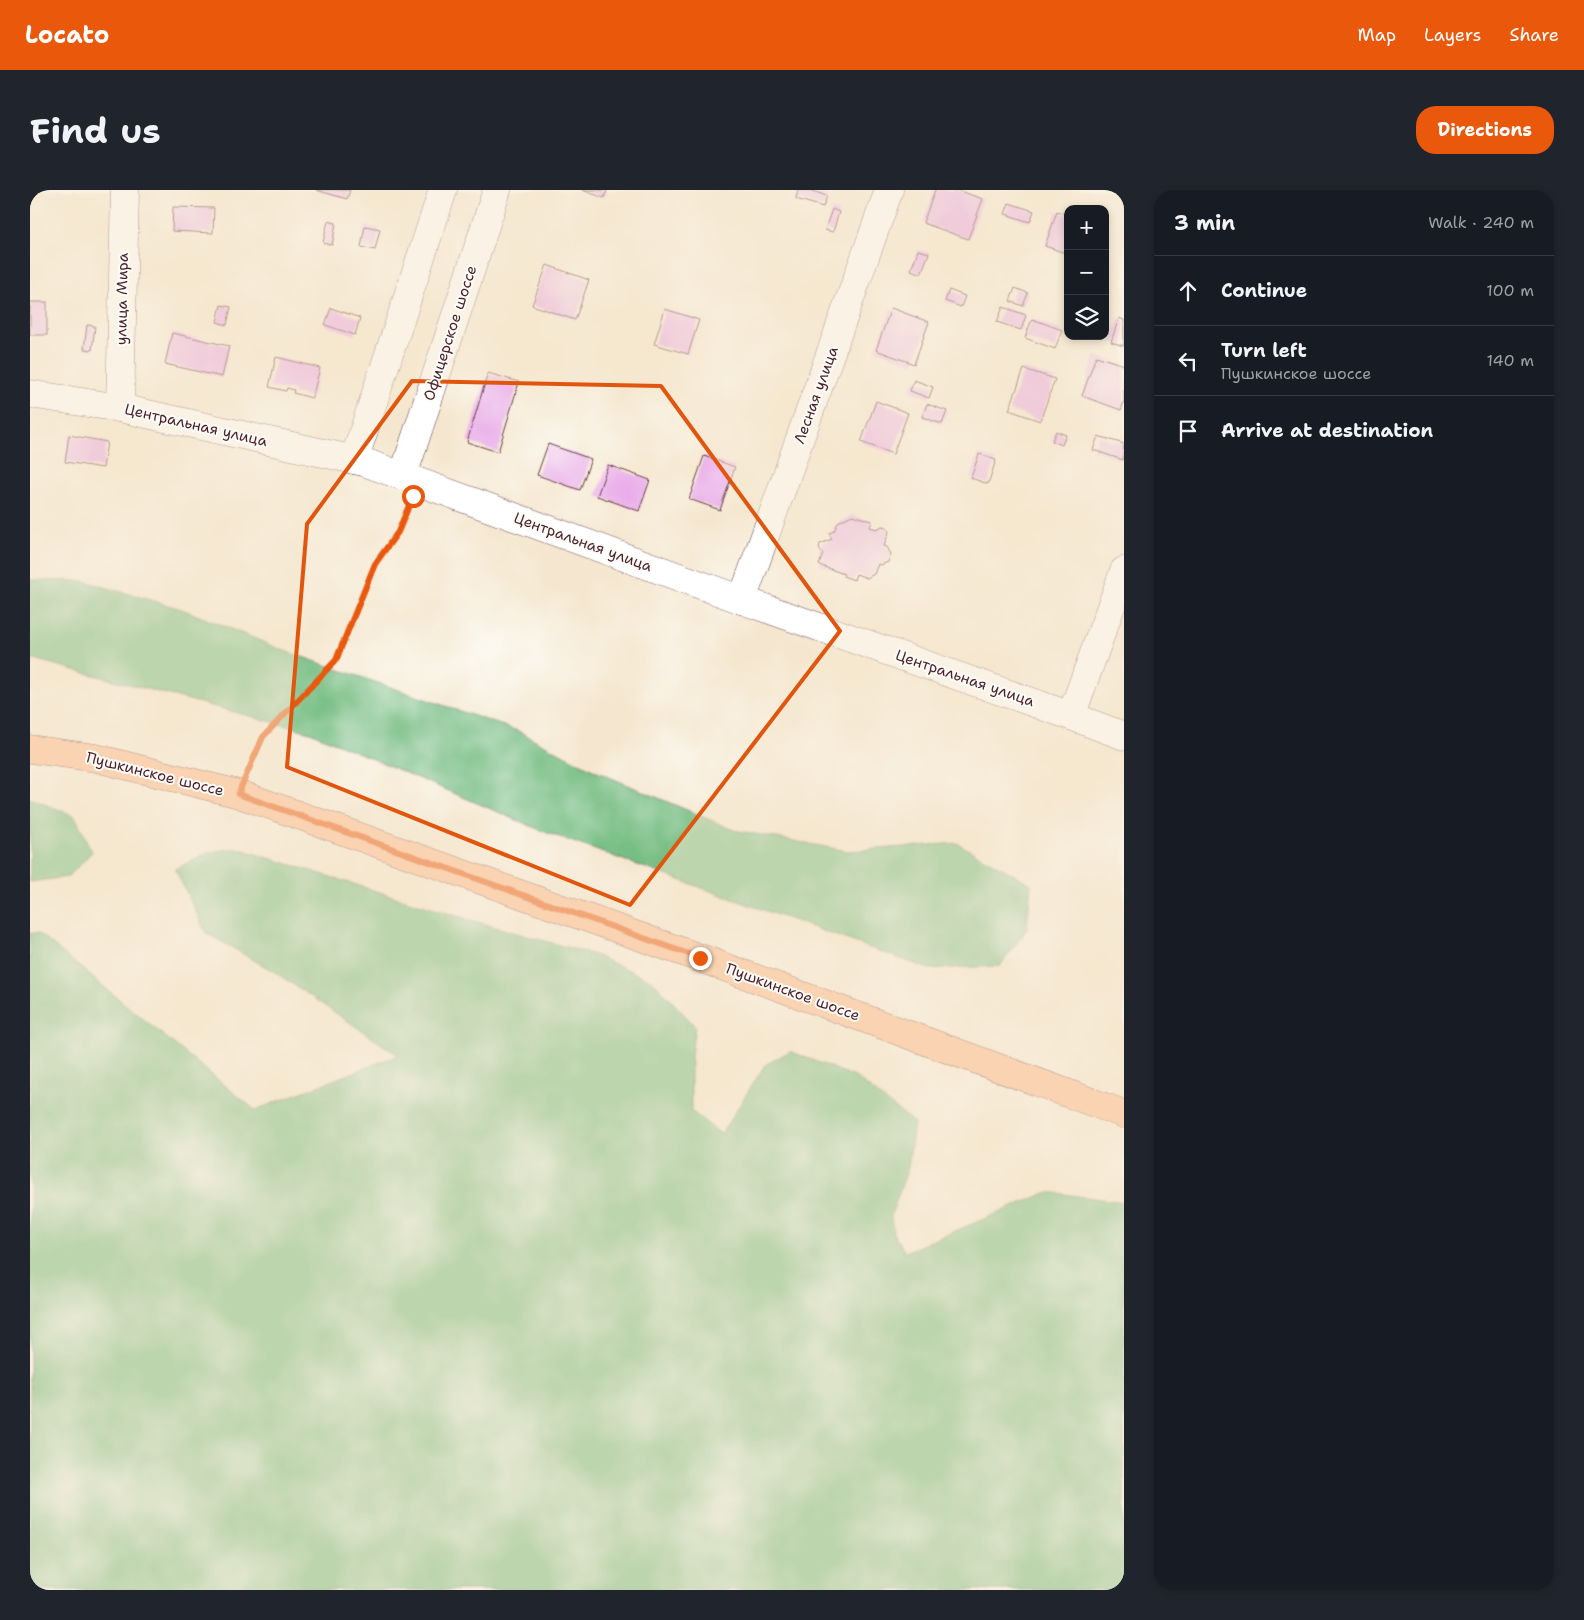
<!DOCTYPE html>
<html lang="en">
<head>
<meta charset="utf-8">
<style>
	body { margin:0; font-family:"Shantell Sans",sans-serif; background:#20242c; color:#f1f3f6 }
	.controls { position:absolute; right:15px; top:15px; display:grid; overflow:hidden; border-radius:10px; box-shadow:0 2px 8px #0003 }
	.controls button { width:45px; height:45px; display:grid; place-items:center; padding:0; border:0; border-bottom:1px solid #363941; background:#171b24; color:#f1f3f6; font:25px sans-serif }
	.stop { position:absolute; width:15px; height:15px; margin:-11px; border:4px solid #ea580c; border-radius:50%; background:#fff }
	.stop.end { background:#ea580c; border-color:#fff; box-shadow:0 1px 5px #0008 }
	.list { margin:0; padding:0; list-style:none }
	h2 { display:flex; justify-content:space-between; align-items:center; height:65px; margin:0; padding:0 20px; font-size:21px }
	h2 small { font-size:16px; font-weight:400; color:#9ea1a6 }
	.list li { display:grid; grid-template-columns:32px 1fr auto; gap:15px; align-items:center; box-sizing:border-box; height:70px; padding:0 20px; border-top:1px solid #363941 }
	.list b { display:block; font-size:19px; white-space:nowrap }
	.list p { margin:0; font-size:16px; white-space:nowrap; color:#9ea1a6 }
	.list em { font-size:16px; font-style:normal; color:#9ea1a6 }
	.icon { flex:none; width:28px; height:28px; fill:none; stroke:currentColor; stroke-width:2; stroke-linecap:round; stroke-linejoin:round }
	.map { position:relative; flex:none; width:1094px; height:1400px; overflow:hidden; border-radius:20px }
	header { display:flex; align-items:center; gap:30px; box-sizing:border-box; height:70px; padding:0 25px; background:#ea580c; color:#fff }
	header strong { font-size:24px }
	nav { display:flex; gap:28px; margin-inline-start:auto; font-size:18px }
	.intro { display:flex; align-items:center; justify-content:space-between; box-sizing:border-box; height:120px; padding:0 30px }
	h1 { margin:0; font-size:35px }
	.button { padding:12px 22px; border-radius:20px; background:#ea580c; color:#fff; font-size:18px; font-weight:700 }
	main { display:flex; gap:30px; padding:0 30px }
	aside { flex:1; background:#171b24; border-radius:20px; box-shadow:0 2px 8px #0003 }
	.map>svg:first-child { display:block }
</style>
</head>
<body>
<header>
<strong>Locato</strong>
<nav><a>Map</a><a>Layers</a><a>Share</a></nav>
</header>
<div class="intro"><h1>Find us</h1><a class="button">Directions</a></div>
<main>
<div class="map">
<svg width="1094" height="1400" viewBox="0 0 1094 1400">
	<rect width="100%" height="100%" fill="#fdfcf7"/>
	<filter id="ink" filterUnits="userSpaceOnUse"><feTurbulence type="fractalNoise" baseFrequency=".02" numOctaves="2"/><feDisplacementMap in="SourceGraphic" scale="10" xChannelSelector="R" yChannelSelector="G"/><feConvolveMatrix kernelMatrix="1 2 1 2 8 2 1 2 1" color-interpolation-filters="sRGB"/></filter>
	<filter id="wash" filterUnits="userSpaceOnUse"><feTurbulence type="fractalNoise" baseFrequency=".0096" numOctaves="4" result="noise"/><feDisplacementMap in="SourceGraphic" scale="20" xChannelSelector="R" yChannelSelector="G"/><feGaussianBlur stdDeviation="1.12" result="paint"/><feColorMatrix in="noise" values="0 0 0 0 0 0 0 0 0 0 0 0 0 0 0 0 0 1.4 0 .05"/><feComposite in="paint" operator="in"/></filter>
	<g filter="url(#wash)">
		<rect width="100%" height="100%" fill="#f5e7cf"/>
		<g fill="#77be84" stroke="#606e58">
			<path d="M0,390L54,391L152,419L255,461L488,541L565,581L704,640L818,661L927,653L1001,694L997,739L970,776L899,779L515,642L280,542L7,470H0Z"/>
			<path d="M0,608L45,626L62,662L38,687L0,692Z"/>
			<path d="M207,658L437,729L565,765L623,791L665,836L661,867V921L691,944L735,875L760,861L825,887L884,933L878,978L861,1025L863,1043L875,1062L1018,1002L1094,1012V1400H0V743H8L225,920L368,865L243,781L176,743L145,679L179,662Z"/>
		</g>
		<g id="blocks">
			<g fill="#e9abe9">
				<path d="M286,0H320L317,9Z"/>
				<path d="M552,0H577L574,8Z"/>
				<path d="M768,0H779L797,6L793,17L766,9Z"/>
				<path d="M905,0H927L953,9L938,49L893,33Z"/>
				<path d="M979,13L1004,21L1000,32L975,24Z"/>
				<path d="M143,17L184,18L183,43L142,41Z"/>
				<path d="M802,19L809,22L803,42L795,40Z"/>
				<path d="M1027,21L1038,25V64L1015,56Z"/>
				<path d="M298,31L306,33L302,55L293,53Z"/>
				<path d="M335,36L350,39L345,60L331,57Z"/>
				<path d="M888,60L899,63L891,84L881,80Z"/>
				<path d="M517,75L559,90L545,130L502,115Z"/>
				<path d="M985,98L998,103L993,116L980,111Z"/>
				<path d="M919,100L935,106L931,117L915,111Z"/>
				<rect x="0" y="112" width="17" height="33"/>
				<path d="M191,115L201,117L197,135L187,132Z"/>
				<path d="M973,117L996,125L991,140L967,132Z"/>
				<path d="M301,118L330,128L325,145L295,135Z"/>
				<path d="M861,118L899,132L884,174L846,160Z"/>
				<path d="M635,119L669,130L658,164L624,154Z"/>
				<path d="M1089,128L1094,130V156L1081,152Z"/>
				<path d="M1002,129L1032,140L1025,159L995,148Z"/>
				<path d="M57,135L65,136L62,160L54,159Z"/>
				<path d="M142,143L199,156L192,187L135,174Z"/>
				<path d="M1066,166L1094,175V211L1091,220L1052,206Z"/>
				<path d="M246,167L290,178L282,208L263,203L264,200L257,198L256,201L239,197Z"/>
				<path d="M994,179L1025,189L1010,231L979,220Z"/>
				<path d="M458,183L489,192L468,262L437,252Z"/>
				<path d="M884,190L903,197L899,208L880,201Z"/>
				<path d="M846,211L878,223L863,264L831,252Z"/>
				<path d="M897,214L917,221L912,234L892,227Z"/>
				<path d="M1026,241L1036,245L1032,255L1022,251Z"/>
				<path d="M39,245L77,252L73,278L35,272Z"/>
				<path d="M1068,246L1094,254L1093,270L1063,260Z"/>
				<path d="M518,254L561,269L550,300L507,285Z"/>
				<path d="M949,264L966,270L958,294L941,288Z"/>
				<path d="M674,266L705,277L690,320L659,309Z"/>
				<path d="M578,275L620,290L609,321L567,306Z"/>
				<path d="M822,325L842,331L840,337L847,339L852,336L857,337L859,342L854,356L857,357L861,364L858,372L851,375L848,374L844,384L837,388L826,384L824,390L813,386L814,384L789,375L793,364L789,359L790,354L802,349L799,343L804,341L808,332Z"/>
			</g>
		</g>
	</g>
	<g filter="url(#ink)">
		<use href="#blocks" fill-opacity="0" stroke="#643d44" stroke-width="1"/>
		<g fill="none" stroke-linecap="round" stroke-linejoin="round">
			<g stroke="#643d44" stroke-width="29">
				<g id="minor">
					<path d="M0,204L90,218L334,272L712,410L1041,526L1094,546"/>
					<path d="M90,218L95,0"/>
					<path d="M324,270L413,0"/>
					<path d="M373,286L467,0"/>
					<path d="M712,410L859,0"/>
					<path d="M1041,526L1094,381"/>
				</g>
			</g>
			<g stroke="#643d44" stroke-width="29">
				<path id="major" d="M0,559L66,568L209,604L670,768L1094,924"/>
			</g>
			<path stroke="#643d44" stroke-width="3" stroke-dasharray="4 4" stroke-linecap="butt" d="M219,580L233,547L307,470L345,374L368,341L379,316"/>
			<use href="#minor" stroke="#fff" stroke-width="28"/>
			<use href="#major" stroke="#fcba8e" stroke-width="28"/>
		</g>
	</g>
	<g fill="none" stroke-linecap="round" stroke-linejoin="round" filter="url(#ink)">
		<path stroke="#ea580c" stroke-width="6" d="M383,306L368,342L345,374L306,470L233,547L208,604L670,768"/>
	</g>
	<path d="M0 0H1094V1400H0ZM382,191L631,196L810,441L600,715L257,577L277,334Z" fill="#f5e7cf" fill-opacity=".55" fill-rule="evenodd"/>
	<path fill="none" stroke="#e0560e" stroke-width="4" stroke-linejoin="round" d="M382,191L631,196L810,441L600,715L257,577L277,334Z"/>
	<g text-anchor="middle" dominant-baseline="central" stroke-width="4" stroke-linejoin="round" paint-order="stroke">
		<g font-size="15" fill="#4a1f2b" stroke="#fdfcf7">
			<text transform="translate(92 109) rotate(-89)">улица Мира</text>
			<text transform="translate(420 143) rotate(-72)">Офицерское шоссе</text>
			<text transform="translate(786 205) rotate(-70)">Лесная улица</text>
			<text transform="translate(166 235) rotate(13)">Центральная улица</text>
			<text transform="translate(553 352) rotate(20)">Центральная улица</text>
			<text transform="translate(935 488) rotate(19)">Центральная улица</text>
			<text transform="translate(125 584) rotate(14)">Пушкинское шоссе</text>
			<text transform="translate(763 802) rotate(20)">Пушкинское шоссе</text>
		</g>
	</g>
</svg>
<div class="controls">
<button>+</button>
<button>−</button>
<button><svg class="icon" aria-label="layers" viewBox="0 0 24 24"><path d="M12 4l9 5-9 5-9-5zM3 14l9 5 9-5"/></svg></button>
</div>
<div class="stop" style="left:383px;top:306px"></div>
<div class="stop end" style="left:670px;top:768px"></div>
</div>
<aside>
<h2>3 min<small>Walk · 240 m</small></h2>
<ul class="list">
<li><svg class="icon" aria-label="ahead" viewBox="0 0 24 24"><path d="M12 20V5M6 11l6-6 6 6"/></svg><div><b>Continue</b></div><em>100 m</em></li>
<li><svg class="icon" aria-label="left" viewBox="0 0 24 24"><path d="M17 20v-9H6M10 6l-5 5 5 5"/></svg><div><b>Turn left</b><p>Пушкинское шоссе</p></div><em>140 m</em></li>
<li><svg class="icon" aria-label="arrive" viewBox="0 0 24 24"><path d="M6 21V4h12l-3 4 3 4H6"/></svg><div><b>Arrive at destination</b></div></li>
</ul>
</aside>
</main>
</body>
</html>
